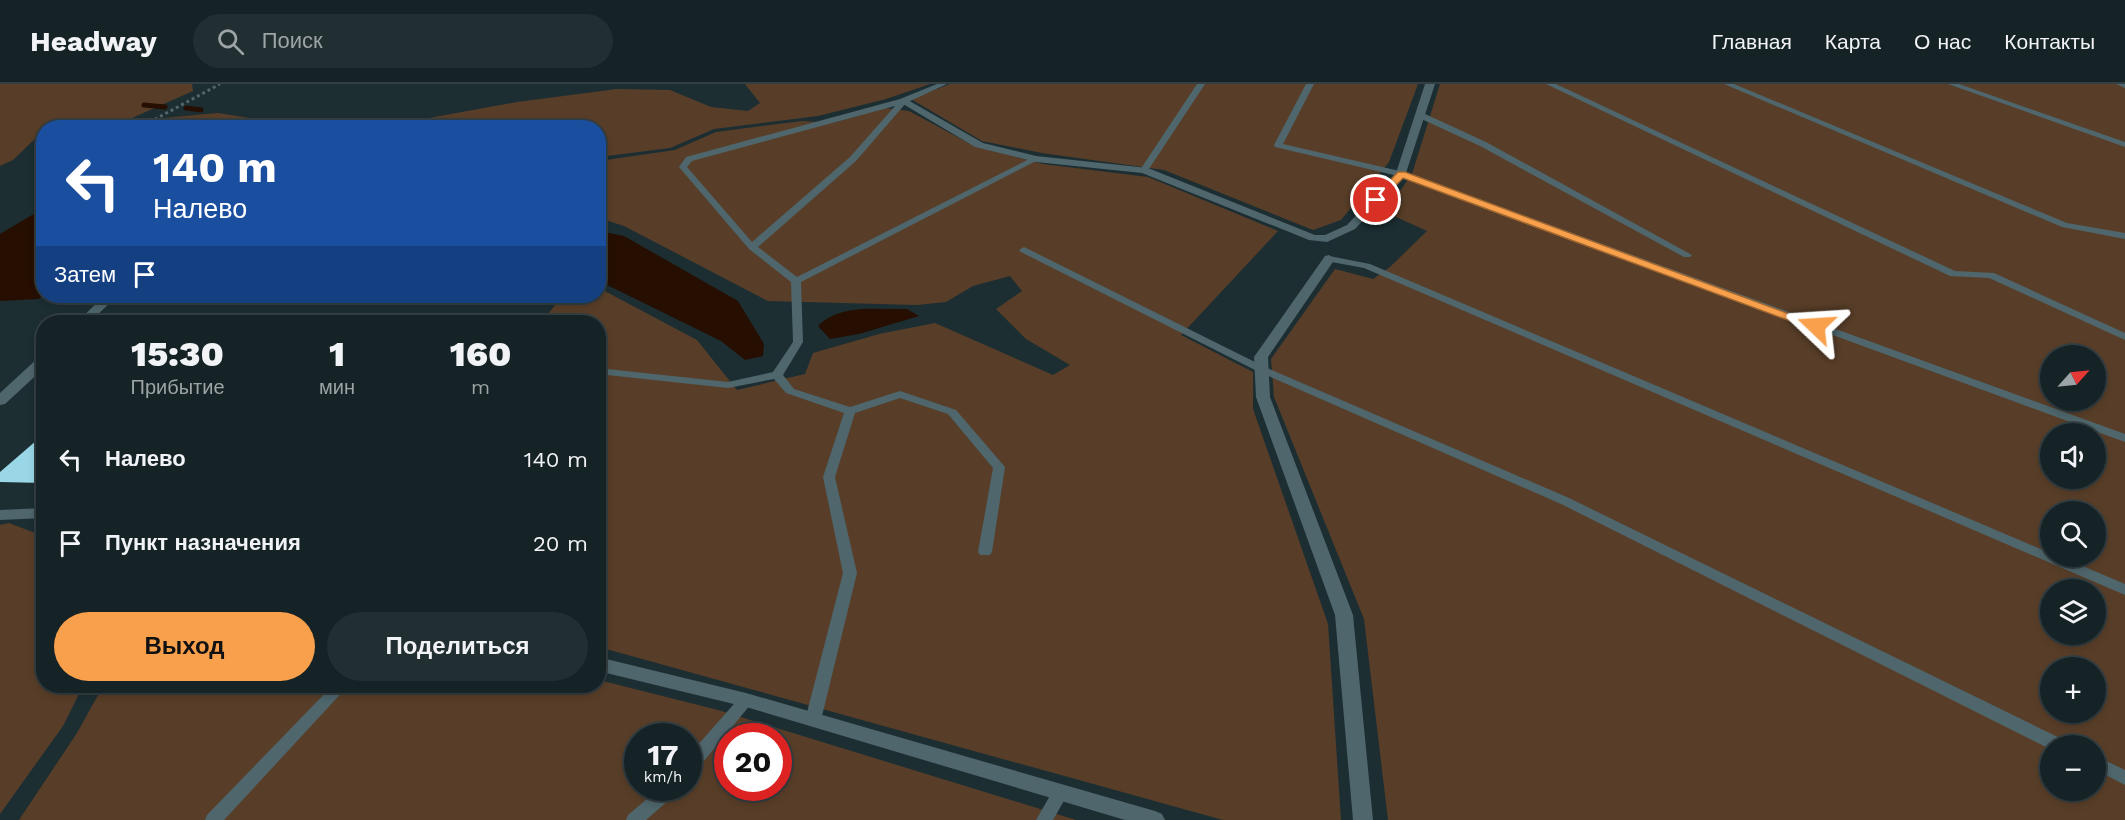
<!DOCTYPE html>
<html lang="ru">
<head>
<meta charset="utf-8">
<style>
  body { margin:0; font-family:"Work Sans",sans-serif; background:#222f32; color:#f1f3f6; height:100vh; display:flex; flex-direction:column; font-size:22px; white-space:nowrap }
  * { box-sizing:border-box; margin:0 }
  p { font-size:20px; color:#9da4a7 }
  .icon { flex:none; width:33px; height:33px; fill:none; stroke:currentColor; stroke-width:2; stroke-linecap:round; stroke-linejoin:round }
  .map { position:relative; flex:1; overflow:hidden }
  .sheet { position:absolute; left:36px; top:231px; width:570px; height:378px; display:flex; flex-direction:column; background:#152226; border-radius:24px; box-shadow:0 3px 9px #0003,0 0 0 2px #343f43 }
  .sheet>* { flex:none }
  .banner { position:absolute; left:36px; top:36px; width:570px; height:183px; border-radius:24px; box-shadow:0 3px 9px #0003,0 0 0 2px #343f43; background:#1a4fa0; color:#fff; overflow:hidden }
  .needle { width:39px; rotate:63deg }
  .controls { position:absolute; left:2040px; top:261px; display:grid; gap:12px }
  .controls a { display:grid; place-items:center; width:66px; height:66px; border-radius:50%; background:#152226; box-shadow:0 3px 9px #0003,0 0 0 2px #343f43; font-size:30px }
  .speed { position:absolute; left:624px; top:639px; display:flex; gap:12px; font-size:30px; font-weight:700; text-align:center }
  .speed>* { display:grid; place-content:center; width:78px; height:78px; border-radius:50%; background:#152226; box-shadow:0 3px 9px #0003,0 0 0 2px #343f43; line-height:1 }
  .speed small { font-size:15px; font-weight:400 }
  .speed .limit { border:9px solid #d22; background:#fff; color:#111 }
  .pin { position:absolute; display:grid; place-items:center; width:51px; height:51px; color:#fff; margin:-26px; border:3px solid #fff; border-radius:50%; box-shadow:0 2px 6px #0007 }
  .me { position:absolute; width:66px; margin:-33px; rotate:290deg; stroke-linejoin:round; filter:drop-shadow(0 0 4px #0008) }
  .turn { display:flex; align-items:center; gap:21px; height:126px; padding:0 18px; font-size:27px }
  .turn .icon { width:78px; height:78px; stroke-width:2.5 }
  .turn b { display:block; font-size:42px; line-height:51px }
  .then { display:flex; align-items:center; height:57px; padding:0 18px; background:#0003; gap:12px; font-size:22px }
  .eta { display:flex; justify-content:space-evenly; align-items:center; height:102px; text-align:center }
  .eta b { font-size:36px; font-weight:800; line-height:42px }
  .button { display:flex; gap:12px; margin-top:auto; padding:12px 18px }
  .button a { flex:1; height:69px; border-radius:36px; background:#f9a04c; color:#111; font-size:24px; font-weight:800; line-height:69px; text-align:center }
  .button a+a { background:#222f32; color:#f1f3f6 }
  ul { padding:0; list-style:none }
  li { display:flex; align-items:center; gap:18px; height:84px; padding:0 18px }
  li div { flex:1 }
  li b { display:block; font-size:22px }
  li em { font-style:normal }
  header { display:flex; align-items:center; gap:36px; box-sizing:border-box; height:84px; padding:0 30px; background:#152226; border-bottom:2px solid #343f43 }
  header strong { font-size:28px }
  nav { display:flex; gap:33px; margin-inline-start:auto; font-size:21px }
  .search { width:420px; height:54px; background:#222f32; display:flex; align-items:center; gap:15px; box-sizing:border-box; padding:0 21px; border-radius:33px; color:#9da4a7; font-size:22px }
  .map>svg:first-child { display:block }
</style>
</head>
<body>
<header>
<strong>Headway</strong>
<div class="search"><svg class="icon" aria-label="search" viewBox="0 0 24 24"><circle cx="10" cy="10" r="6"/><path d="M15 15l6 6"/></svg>Поиск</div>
<nav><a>Главная</a><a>Карта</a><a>О нас</a><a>Контакты</a></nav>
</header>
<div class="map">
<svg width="2125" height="736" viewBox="0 0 2125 736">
  <rect width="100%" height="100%" fill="#1c2e32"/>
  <path fill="#583e28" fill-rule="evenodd" d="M0,0h192l1,7 -61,27 -52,9 -36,1 -1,6 -4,1 -26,25 -13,6z
    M745,0h185l-44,15 -68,17 -104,13 -44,19 -71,9 -1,-29 -449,-1 14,-9 55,-5 76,12 102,-1 121,-22 100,-13 53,1 41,17 37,4 12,-8z
    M950,0h468l-29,78 -48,58 -28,10 -149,-60 -122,-17 -60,-12 -71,-42z
    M1440,0h685v736h-737l-24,-201 -90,-222 -3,-38 64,-90 38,10 17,-12 37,-36 -42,-19 27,-38zM2050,272h46v44h-46zM2050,350h46v44h-46zM2050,428h46v44h-46zM2050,506h46v44h-46zM2050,584h46v44h-46zM2050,662h46v44h-46z
    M885,24l24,3 65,35 69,18 105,13 130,54 -97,104 72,37v37l75,215 13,196h-118l-624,-173 -1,-325h-56l20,-26h36l1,-8 98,52 40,50 68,-16 8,-21 66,-19 56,-11 118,52 17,-10 -44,-26 -30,-30 26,-18 -12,-15 -37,10 -27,16 -29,3 -149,-4 -144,-75 -25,-8v-57l76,-11 41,-18 86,-11 30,2z
    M9,439l34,13 1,150h39l-20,40 -63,88v-289z
    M599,596l119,30 358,110h-1057l58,-87 26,-47h495zM638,652h50v52h-50zM728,652h50v52h-50z"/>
  <path fill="#260f00" d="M43,128v83l-4,4 -39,2v-67l32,-19z
    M598,147l26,5 114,65 26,43 -1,12 -18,4 -24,-19 -122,-60z
    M907,225l12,7 -60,18 -29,5 -12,-13c23,-23 59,-16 89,-17z"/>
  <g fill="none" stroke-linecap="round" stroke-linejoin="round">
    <path stroke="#260f00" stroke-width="5" d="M144,21l21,2
      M186,24l15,2"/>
  </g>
  <path fill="#99d7e6" d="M44,350v49l-44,-1v-10z"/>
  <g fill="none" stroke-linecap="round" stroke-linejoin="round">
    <path stroke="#556569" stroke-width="3" stroke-dasharray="3 3" stroke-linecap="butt" d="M139,44l81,-44"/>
    <path fill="#4e666c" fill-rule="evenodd" d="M937,0h10l-41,19 -50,58 -98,86 39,30 236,-120 7,2 -239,123 2,60 -20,33 11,14 56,18 50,-16 56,19 49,57 -13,85 -2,3h-10l-2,-3 15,-84 -45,-54 -48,-16 -45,15 -20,64 22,96 -36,147 -3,4 -5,2 -5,-2 -3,-4 38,-147 -20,-96 21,-64 -58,-20 -12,-14 -46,9 -130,-14v-6l130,14 45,-10 20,-30 -2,-60 -42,-33 -70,-82 7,-10 214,-58zM895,22l-45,51 -98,85 -65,-75 5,-6z
      M1197,0h8l-58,88h-6l-1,-2z
      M1306,0h8l-31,60 121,28 721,262v8l-727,-266 -123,-29 -1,-2z
      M1546,0h10l399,187 39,2 131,60v7l-136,-62 -39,-2z
      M1724,0h10l333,139 58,10v6l-63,-12z
      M1948,0h11l166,58v5z
      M2116,0h9v4z
      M1417,29h6l63,29 206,113 -2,2h-6l-204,-111 -63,-29z
      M1024,163l241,120 304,131 497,243 2,5h-18v3l-489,-245 -304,-133 -236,-119 -2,-2z
      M1329,172l41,8 680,289v3h9l66,28v11l-761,-327 -38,-7v-4z
      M332,602h16l-124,134h-19l2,-5z
      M746,610l5,2 3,4 -3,4 -57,69 -6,2v-19l53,-60z
      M2096,672l29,14v15l-29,-15z
      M1061,701l6,2 2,5 -16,28h-17l19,-33z
      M660,704h19l-2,5 -31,27h-20l2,-5z"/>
    <path fill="#4e666c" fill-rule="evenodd" d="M1425,0h10l-30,92 -50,53 -28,13 -18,-2 -167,-67 -106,-11 -61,-15 -77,-46 8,-2 77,44 53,13 112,12 167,67h10l22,-10 49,-52z
      M1329,171l6,4 -67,98 2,40 83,218 20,205h-20l-18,-205 -79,-218 -2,-40 71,-101z
      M104,212h13l-27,26h-13z
      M44,272v12l-39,36 -5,1v-12l39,-36z
      M44,424v10l-44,2v-10z
      M598,573l148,36 409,118 7,3 3,6h-40l-379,-113 -148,-36z"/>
  </g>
  <path fill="#f9a04c" stroke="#a26831" stroke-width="1.5" d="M1398,88h7l417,154 -10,3 -409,-151 -23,24h-7v-4z"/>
</svg>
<div class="controls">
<a><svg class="needle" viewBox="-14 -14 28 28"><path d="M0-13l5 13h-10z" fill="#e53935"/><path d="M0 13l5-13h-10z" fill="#9da4a7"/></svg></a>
<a><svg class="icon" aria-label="sound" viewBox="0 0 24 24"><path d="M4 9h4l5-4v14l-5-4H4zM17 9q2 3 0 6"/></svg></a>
<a><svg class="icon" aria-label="search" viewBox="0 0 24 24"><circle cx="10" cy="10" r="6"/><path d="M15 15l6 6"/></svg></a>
<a><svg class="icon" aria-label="layers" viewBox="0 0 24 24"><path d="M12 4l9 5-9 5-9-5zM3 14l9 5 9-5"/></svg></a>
<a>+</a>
<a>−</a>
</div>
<div class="speed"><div>17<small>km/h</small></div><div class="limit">20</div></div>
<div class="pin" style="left:1376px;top:116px;background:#d93025"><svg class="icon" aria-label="arrive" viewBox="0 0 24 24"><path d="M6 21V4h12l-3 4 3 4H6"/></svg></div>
<svg class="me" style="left:1816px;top:242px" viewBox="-20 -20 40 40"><path d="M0-17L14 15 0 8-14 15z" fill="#f9a04c" stroke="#fff" stroke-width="4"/></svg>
<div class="banner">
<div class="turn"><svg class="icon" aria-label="left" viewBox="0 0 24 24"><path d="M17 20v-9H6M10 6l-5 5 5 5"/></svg><div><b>140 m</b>Налево</div></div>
<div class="then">Затем<svg class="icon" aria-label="arrive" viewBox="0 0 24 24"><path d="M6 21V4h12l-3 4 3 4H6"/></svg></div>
</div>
<section class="sheet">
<div class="eta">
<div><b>15:30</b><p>Прибытие</p></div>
<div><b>1</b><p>мин</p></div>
<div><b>160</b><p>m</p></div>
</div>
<ul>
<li><svg class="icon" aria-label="left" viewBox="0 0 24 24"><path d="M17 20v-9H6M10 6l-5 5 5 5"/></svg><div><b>Налево</b></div><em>140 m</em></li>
<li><svg class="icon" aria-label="arrive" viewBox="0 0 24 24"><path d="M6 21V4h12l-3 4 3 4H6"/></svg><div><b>Пункт назначения</b></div><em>20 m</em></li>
</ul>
<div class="button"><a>Выход</a><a>Поделиться</a></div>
</section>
</div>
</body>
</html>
